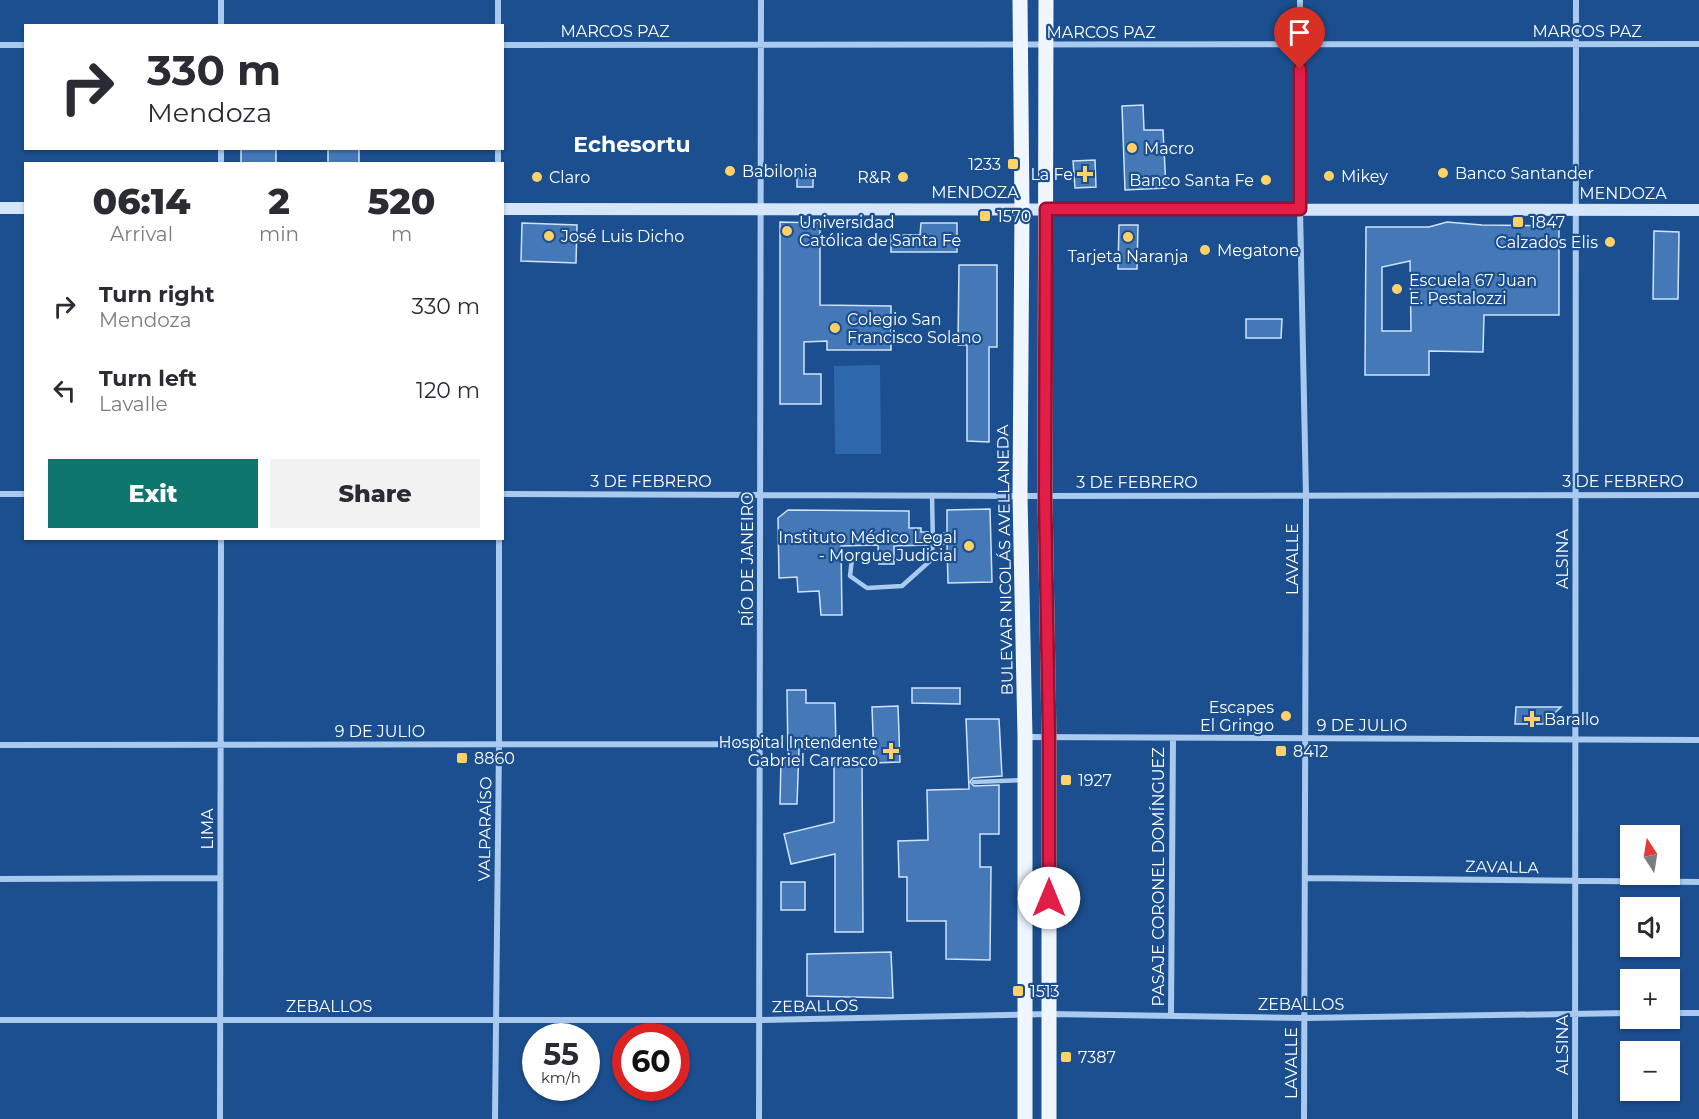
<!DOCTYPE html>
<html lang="en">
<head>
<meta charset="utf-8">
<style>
  body { margin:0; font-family:Montserrat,sans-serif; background:#f2f2f3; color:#2b2b33; height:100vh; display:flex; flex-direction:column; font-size:22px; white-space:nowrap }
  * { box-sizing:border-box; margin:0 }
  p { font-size:20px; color:#7c7c81 }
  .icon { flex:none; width:33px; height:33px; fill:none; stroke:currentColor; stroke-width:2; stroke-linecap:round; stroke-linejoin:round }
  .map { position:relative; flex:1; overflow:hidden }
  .drawer { position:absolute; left:24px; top:162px; width:480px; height:378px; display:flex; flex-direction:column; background:#fff; border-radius:0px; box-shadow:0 2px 4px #0004 }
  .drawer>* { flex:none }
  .guide { position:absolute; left:24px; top:24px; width:480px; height:126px; border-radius:0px; box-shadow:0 2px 4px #0004; background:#fff; color:#2b2b33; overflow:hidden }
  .needle { width:39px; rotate:348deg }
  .fabs { position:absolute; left:1620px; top:825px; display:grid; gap:12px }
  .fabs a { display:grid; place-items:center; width:60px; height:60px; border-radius:0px; background:#fff; box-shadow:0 2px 4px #0004; font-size:30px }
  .speed { position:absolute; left:522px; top:1023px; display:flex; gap:12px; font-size:30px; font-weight:700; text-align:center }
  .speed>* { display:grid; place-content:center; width:78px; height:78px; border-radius:50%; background:#fff; box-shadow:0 2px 4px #0004; line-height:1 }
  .speed small { font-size:15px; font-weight:400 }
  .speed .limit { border:9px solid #d22; background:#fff; color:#111 }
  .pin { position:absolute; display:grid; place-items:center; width:51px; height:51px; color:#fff; margin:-62px -26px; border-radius:50% 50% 50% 0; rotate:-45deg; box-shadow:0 0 6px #0007 }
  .pin .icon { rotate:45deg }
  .me { position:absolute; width:66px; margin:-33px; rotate:0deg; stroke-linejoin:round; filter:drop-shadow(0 0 4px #0008) }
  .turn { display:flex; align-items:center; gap:21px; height:126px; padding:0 24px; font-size:27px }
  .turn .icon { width:78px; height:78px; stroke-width:2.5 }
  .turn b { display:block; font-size:42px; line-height:51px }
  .eta { display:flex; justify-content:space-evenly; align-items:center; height:102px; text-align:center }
  .eta b { font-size:36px; font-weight:800; line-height:42px }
  .primary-button { display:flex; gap:12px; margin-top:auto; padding:12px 24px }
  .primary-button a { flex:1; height:69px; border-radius:0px; background:#0f766e; color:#fff; font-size:24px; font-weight:800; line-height:69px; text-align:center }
  .primary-button a+a { background:#f2f2f3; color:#2b2b33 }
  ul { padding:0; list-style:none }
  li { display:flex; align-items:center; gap:18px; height:84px; padding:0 24px }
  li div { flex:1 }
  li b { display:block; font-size:22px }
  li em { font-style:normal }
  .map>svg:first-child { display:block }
</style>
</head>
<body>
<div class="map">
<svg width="1699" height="1119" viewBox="0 0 1699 1119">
  <rect width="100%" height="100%" fill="#1b4f8f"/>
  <path fill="#2e69ad" d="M880,365l1,89h-46l-1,-88z"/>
  <path fill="#4478b7" stroke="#cfe3fa" stroke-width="1.5" fill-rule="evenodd" d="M1143,105l1,25h19l3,58 -41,2 -3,-84z
    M241,148h35v16h-35z
    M328,148h31v16h-31z
    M1095,160l1,27 -21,1 -2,-27z
    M797,168h16v19h-16z
    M780,222l40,1v82l71,1v44h-64v-9l-23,1v32h17v30h-41z
    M1447,222l35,3 77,1v89h-75l-1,37 -54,-1v24h-64l1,-148h63zM1410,261l1,70h-29v-64z
    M522,223l55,2 -1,38 -55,-2z
    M921,223h36v29h-66v-17h29z
    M1119,225h19l-1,44h-19z
    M1654,231l25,1 -1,67h-25z
    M959,265h38v82h-8v95l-22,-1v-96h-9z
    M1246,319h36l-1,19h-35z
    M990,509l2,73 -44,1 -1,-39 -10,1v-12h10v-23z
    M788,510l121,1v17h12v4h7v13l-34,1v18h-15l-1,-19 -37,1 1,69h-21l-2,-24 -21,1 -1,-15 -18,1 -1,-60z
    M912,688h48v16l-48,-1z
    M787,690h19v13h29l1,45 -37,1 -2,55h-17l1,-45h7z
    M898,706l2,56 -26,1 -2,-56z
    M1516,707h45l-18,17h-28z
    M966,719h33l3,57 -29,2 -3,4 4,4 25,-1v49h-19v33h11l-1,93 -44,-1v-38h-39v-44h-8l-1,-36 30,-1 -1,-50 42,-1z
    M862,757l1,175h-28v-78l-44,10 -7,-30 50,-12v-64z
    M781,882h24v28h-24z
    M891,952l2,46 -86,-2v-42z"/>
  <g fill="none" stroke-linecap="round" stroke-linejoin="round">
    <path stroke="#a9c9ee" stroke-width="4.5" d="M852,559l-2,17 17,12 35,-2 29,-26 2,-16 -1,-49
      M974,782l48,-2"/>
    <path stroke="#a9c9ee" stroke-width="6" d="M498,0v26
      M1300,0v209l6,286 -2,624
      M221,26v-26
      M0,45h26
      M502,45l1197,-1
      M498,148v16
      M221,164v-16
      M0,494h26
      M502,494l518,2 679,-1
      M1025,737l674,3
      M0,745l760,-1
      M1305,878l394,4
      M0,879l220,-1
      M1670,1013h29
      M1171,1016l2,-278
      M0,1020h760l289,-6 256,4 325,-5
      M220,1119l1,-581
      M495,1119l4,-375v-206
      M759,1119l2,-1119
      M1575,1119l1,-1119"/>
    <path stroke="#d6e6fa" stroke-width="12" d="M0,208h26
      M502,209l1197,1"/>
    <path stroke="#f0f6ff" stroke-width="15" d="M1020,0l2,209 -2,287 5,241v382
      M1046,0l-1,496 4,241v382"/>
  </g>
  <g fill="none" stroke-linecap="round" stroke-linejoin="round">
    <defs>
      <path id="route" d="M1049,898v-161l-4,-241 1,-287h254v-140"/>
    </defs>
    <use href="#route" stroke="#92132f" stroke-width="15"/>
    <use href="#route" stroke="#e11d48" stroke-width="10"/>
  </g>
  <g fill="#ffd166" stroke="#1b4f8f" stroke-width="2">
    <circle cx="1132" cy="148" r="6"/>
    <rect x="1007" y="158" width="12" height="12" rx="3"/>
    <circle cx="730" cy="171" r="6"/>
    <circle cx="1443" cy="173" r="6"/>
    <path d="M1082 165h6v6h6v6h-6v6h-6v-6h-6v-6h6z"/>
    <circle cx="1329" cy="176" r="6"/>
    <circle cx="537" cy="177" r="6"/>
    <circle cx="903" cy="177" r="6"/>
    <circle cx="1266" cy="180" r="6"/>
    <rect x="979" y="210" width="12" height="12" rx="3"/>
    <rect x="1512" y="216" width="12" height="12" rx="3"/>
    <circle cx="787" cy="231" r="6"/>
    <circle cx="549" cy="236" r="6"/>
    <circle cx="1128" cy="237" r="6"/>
    <circle cx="1610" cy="242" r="6"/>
    <circle cx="1205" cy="250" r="6"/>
    <circle cx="1397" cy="289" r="6"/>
    <circle cx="835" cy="328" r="6"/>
    <circle cx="969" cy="546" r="6"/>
    <circle cx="1286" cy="716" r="6"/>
    <path d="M1529 710h6v6h6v6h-6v6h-6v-6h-6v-6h6z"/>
    <path d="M888 742h6v6h6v6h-6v6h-6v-6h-6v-6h6z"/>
    <rect x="1275" y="745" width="12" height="12" rx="3"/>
    <rect x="456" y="752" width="12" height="12" rx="3"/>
    <rect x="1060" y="774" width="12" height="12" rx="3"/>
    <rect x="1012" y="985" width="12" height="12" rx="3"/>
    <rect x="1060" y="1051" width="12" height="12" rx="3"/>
  </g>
  <g text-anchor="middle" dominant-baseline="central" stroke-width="4.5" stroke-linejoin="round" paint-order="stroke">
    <g font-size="16" fill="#fff" stroke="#1b4f8f">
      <text x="615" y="31">MARCOS PAZ</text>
      <text x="1587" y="31">MARCOS PAZ</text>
      <text x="1101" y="32">MARCOS PAZ</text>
      <text x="975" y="192">MENDOZA</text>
      <text x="1623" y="193">MENDOZA</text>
      <text x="651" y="481">3 DE FEBRERO</text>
      <text x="1623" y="481">3 DE FEBRERO</text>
      <text x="1137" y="482">3 DE FEBRERO</text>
      <text transform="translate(747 559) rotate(-90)">RÍO DE JANEIRO</text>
      <text transform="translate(1292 559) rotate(-90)">LAVALLE</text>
      <text transform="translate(1562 559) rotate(-90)">ALSINA</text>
      <text transform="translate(1005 560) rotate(-91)">BULEVAR NICOLÁS AVELLANEDA</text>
      <text x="1362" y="725">9 DE JULIO</text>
      <text x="380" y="731">9 DE JULIO</text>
      <text transform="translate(207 829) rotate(-90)">LIMA</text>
      <text transform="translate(485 829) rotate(-89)">VALPARAÍSO</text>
      <text transform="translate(1502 867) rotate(1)">ZAVALLA</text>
      <text transform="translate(1158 877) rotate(-90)">PASAJE CORONEL DOMÍNGUEZ</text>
      <text x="1301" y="1004">ZEBALLOS</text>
      <text x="329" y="1006">ZEBALLOS</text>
      <text transform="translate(815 1006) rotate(-1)">ZEBALLOS</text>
      <text transform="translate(1562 1045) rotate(-90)">ALSINA</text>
      <text transform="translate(1291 1063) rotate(-90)">LAVALLE</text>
    </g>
    <g font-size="16" fill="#fff" stroke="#1b4f8f" text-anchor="start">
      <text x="1144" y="148">Macro</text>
      <text x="1001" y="164" text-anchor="end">1233</text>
      <text x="742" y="171">Babilonia</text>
      <text x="1455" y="173">Banco Santander</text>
      <text x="1073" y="174" text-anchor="end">La Fe</text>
      <text x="1341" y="176">Mikey</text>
      <text x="549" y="177">Claro</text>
      <text x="891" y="177" text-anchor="end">R&amp;R</text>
      <text x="1254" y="180" text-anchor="end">Banco Santa Fe</text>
      <text x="997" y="216">1570</text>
      <text x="799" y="222">Universidad<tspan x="799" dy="18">Católica de Santa Fe</tspan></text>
      <text x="1530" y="222">1847</text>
      <text x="561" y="236">José Luis Dicho</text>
      <text x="1598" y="242" text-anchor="end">Calzados Elis</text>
      <text x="1217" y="250">Megatone</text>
      <text x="1128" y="256" text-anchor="middle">Tarjeta Naranja</text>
      <text x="1409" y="280">Escuela 67 Juan<tspan x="1409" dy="18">E. Pestalozzi</tspan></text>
      <text x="847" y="319">Colegio San<tspan x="847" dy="18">Francisco Solano</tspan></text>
      <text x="957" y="537" text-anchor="end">Instituto Médico Legal<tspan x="957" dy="18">- Morgue Judicial</tspan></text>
      <text x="1274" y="707" text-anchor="end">Escapes<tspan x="1274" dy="18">El Gringo</tspan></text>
      <text x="1544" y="719">Barallo</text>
      <text x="878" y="742" text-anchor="end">Hospital Intendente<tspan x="878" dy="18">Gabriel Carrasco</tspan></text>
      <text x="1293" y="751">8412</text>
      <text x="474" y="758">8860</text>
      <text x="1078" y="780">1927</text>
      <text x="1030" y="991">1513</text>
      <text x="1078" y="1057">7387</text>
    </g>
    <g font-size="22" font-weight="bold" fill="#fff" stroke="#1b4f8f">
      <text x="632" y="144">Echesortu</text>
    </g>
  </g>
</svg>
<div class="fabs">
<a><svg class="needle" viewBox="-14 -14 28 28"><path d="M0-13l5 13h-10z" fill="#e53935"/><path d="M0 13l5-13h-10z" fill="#7c7c81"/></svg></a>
<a><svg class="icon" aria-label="sound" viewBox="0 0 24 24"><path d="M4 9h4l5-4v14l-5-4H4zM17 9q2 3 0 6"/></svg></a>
<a>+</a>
<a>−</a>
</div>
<div class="speed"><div>55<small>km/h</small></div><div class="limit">60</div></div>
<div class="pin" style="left:1300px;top:69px;background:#d93025"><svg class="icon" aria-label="arrive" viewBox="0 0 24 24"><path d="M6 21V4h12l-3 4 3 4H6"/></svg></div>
<svg class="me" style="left:1049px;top:898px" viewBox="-20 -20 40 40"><circle r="19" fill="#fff"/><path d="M0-13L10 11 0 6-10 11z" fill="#e11d48"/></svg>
<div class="guide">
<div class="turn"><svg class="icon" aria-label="right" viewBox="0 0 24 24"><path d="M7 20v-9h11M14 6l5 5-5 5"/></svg><div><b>330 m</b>Mendoza</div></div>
</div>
<section class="drawer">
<div class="eta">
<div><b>06:14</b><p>Arrival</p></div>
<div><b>2</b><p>min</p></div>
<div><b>520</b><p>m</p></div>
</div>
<ul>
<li><svg class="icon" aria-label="right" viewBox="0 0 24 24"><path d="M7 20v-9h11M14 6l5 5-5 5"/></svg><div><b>Turn right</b><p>Mendoza</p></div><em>330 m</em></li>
<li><svg class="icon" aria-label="left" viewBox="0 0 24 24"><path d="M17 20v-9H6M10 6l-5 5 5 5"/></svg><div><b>Turn left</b><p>Lavalle</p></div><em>120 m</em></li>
</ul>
<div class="primary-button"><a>Exit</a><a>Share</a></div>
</section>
</div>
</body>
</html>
